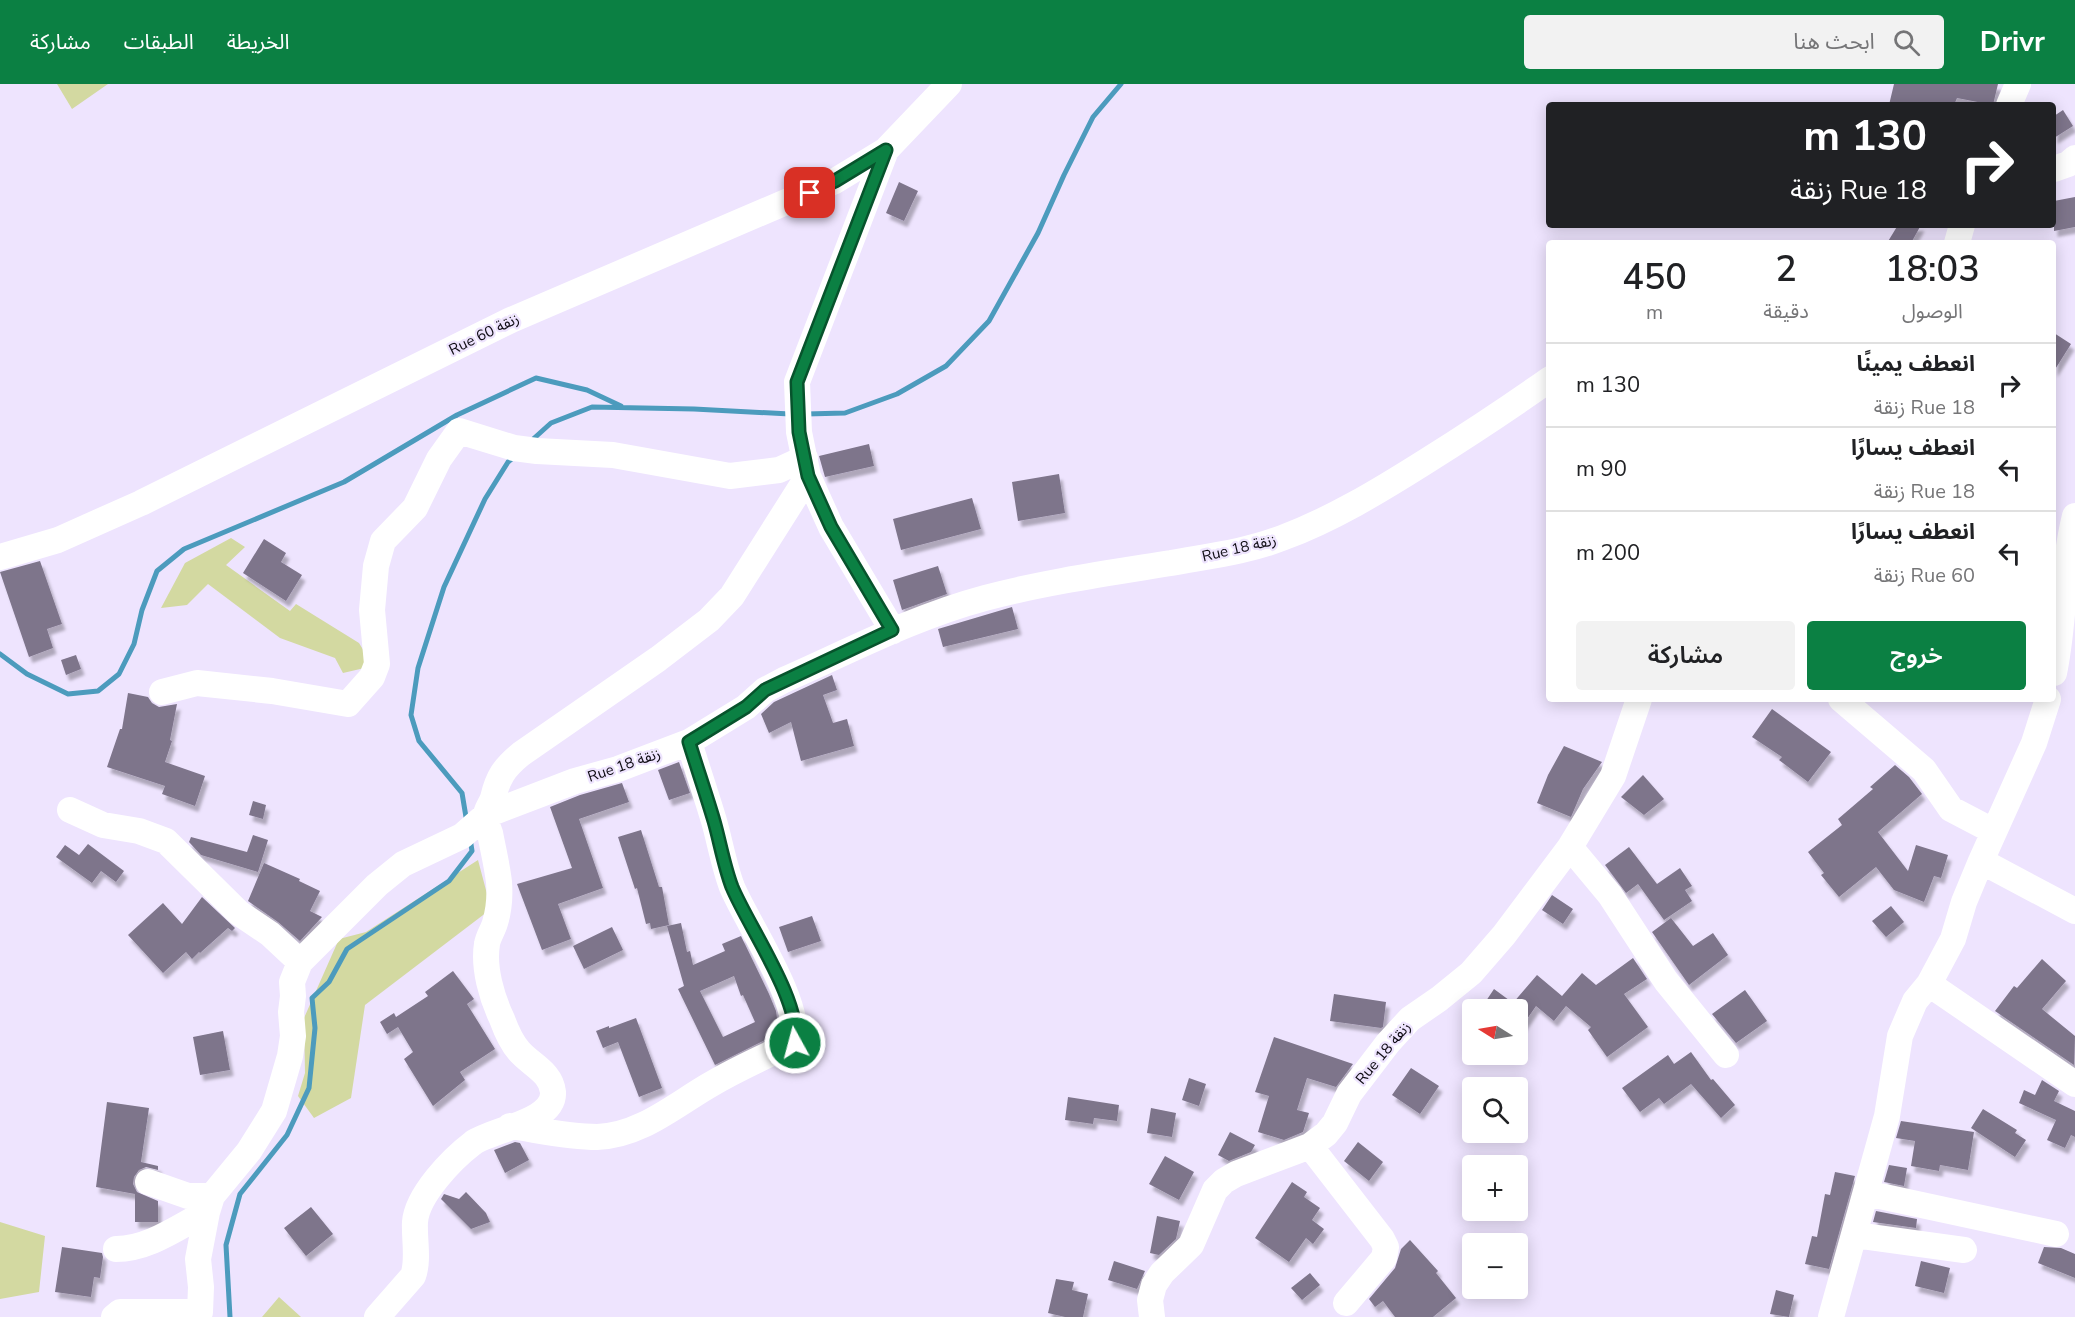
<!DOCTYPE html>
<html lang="ar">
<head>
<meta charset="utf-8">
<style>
  body { margin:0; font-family:"Nunito Sans","Noto Sans Arabic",sans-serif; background:#f2f2f2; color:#202124; direction:rtl; height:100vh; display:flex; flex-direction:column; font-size:22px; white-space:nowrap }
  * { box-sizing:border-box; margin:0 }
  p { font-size:20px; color:#757577 }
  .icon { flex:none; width:33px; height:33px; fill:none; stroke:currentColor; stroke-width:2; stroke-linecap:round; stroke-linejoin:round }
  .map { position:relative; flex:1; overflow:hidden; direction:ltr }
  .details { position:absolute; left:1546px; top:156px; width:510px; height:462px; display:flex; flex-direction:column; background:#fff; border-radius:6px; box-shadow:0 3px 15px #0003; direction:rtl }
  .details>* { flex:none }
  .banner { position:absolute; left:1546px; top:18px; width:510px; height:126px; border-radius:6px; box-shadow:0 3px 15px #0003; direction:rtl; background:#202124; color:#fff; overflow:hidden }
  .needle { width:39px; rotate:281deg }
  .tools { position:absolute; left:1462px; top:915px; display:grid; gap:12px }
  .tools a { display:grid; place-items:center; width:66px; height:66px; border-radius:6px; background:#fff; box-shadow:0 3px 15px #0003; font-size:30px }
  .pin { position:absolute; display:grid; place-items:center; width:51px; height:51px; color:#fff; margin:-26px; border-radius:12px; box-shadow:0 3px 9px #0006 }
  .me { position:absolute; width:66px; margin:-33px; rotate:353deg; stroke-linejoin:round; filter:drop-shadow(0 0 4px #0008) }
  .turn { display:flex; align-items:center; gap:21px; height:126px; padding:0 30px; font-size:27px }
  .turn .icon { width:78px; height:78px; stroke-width:2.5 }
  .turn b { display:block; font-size:42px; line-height:51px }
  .eta { display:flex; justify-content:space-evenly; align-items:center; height:102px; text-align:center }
  .eta b { font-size:36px; font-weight:600; line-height:42px }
  .button { display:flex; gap:12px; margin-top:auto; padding:12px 30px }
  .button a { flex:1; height:69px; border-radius:6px; background:#0b8043; color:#fff; font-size:24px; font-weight:600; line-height:69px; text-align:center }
  .button a+a { background:#f2f2f2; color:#202124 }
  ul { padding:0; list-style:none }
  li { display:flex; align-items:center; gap:18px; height:84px; padding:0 30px; border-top:2px solid #e0e0e0 }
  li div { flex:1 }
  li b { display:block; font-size:22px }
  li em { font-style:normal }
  header { display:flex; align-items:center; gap:36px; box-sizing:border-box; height:84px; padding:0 30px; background:#0b8043; color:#fff }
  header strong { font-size:28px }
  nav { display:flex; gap:33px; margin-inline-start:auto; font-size:21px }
  .search { width:420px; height:54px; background:#f2f2f2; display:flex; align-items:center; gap:15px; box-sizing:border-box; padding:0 21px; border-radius:6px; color:#757577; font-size:22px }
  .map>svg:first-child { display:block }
</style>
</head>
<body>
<header>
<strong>Drivr</strong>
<div class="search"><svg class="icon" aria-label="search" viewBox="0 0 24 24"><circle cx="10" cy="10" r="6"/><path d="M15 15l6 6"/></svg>ابحث هنا</div>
<nav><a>الخريطة</a><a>الطبقات</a><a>مشاركة</a></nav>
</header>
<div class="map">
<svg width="2075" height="1233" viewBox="0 0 2075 1233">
  <defs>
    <filter id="shadow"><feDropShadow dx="3.5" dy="6" stdDeviation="1.5" flood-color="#0004"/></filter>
  </defs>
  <rect width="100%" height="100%" fill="#eee4fe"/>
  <path fill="#d3d9a1" d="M57,0h51l-36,25z
    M231,454l14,9 -19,18 64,46 6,-7 63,39 14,23 -30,7 -8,-15 -55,-20 -72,-54 -21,21 -26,3 24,-45z
    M478,776l13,49 -126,96 -14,93 -37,20 -16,-22 7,-23 -1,-55 35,-79 27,-7z
    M0,1138l45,14 -6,56 -39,7z
    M279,1213l22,20h-39z"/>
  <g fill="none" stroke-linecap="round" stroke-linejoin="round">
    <path stroke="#4c9bbd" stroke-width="5" d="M806,330l39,-1 52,-19 49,-28 43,-45 49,-88 26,-58 29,-58 28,-33
      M531,357l20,-18 41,-16 102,2 96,5
      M0,570l27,20 41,20 30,-3 21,-17 15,-30 8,-34 15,-39 27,-22 160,-67 113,-67 79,-37 51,12 34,16
      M467,739l-5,-30 -43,-52 -8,-26 7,-47 26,-81 41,-88 23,-37 7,-6
      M230,1233l-4,-72 14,-51 47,-59 22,-47 6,-60 -3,-30 17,-16 18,-33 102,-68 23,-30 -2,-13"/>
  </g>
  <path fill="#7e758b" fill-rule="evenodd" filter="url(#shadow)" d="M1894,0h104l-5,21 -36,-7 -3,7h-65z
    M2063,26l10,16 -19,12v-22z
    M899,98l19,9 -14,30 -18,-8z
    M2075,113v30l-21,4v-30z
    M1898,141h23l-10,18h-24z
    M2054,249l17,11 -17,27z
    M869,360l5,22 -49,11 -6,-21z
    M1059,390l6,39 -47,8 -6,-39z
    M972,414l9,31 -80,21 -8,-31z
    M264,455l22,14 -5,9 21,13 -16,26 -43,-28z
    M40,477l22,63 -15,5 6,19 -24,9 -29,-85z
    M938,482l9,28 -45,16 -9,-30z
    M1012,523l6,22 -75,18 -5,-18z
    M76,571l5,14 -15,6 -5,-15z
    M832,591l5,15 -14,5 10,28 14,-4 7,27 -53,15 -10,-39 -22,11 -8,-19 13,-12z
    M128,609l20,4 4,6 7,4 18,-3 -7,36 2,1 -7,21 40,14 -10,30 -33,-12 3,-8 -58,-19 13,-38h2z
    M1772,625l59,43 -23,30 -29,-22 3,-3 -30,-20z
    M1564,662l38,16 -19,27 -12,28 -34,-14 11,-28z
    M679,678l11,31 -21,7 -11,-30z
    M1895,681l14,12 13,17 -44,38 30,39 8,-26 32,10 -7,23 -7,-2 -10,26 -30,-12 -18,-23 -37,30 -18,-22 3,-2 -16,-21 34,-27 -4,-6 35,-30 -3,-2z
    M1643,691l21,24 -20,16 -23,-18z
    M622,699l7,19 -50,17 24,69 -45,16 13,35 -29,11 -25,-66 55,-16 -22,-61 30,-12z
    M253,717l13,4 -3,14 -14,-4z
    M641,746l18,57h3l7,38 -18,4 -1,-6 -4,1 -9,-36 -2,1 -17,-52z
    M253,751l15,5 -10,32 -57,-17 -12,-13 2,-5 56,15z
    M88,760l36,27 -8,11 -15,-11 -9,12 -36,-26 9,-12 14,10z
    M1629,763l28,37 23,-16 12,18 -7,4 7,11 -28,19 -26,-36 -12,9 -21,-28z
    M264,779l36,16 -1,2 21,10 -10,20 12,6 -22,24 -22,-19 -30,-21z
    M1552,811l21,14 -10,15 -21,-14z
    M202,813l33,31 -3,3 -4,-3 -28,25 -1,-1 -7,7 -6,-7 -23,21 -35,-38 35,-32 19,21z
    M1891,822l13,16 -18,15 -14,-16z
    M812,832l9,25 -33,11 -9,-25z
    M1671,834l22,28 20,-13 15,22 -39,30 -37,-53z
    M681,839l6,29 3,-1 3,14 32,-14 -3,-7 19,-8 28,58 7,17 3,22 -64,32 -37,-76 6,-3 -17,-60zM734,892l7,20 2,-1 12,27 -32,15 -23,-46z
    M612,843l11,23 -39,19 -11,-23z
    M1633,874l14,21 -23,15 24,33 -41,30 -19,-27 3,-3 -25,-21 -12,15 -18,-15 -18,26v-22h-38l14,-21 19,14 24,-28 25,21 20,-23 14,12z
    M2042,875l24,22 -24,28 33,27 -1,29 -79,-54 19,-25 3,2z
    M453,887l21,28 -7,5 28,45 -35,23 5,8 -32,26 -29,-47 9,-7 -15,-25 -11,7 -7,-12 14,-9 2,4 32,-21 -3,-4z
    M1745,906l22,31 -31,22 -24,-29z
    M1334,910l52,8 -3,25 -2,1 -51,-7z
    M636,934l26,70 -23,9 -21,-55 -15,6 -7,-17 13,-5v2z
    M223,947l7,39 -30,5 -7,-38z
    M1274,953l79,27 -17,23 -29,-9 -10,32 12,3 -6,19 -19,8 -26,-8 11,-36 -14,-4z
    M1691,968l20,28 2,-1 22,26 -14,13 -30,-34 -27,20 -5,-6 -19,14 -18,-24 46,-33 6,9z
    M1411,984l28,18 -19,28 -28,-19z
    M1189,994l17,6 -7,22 -17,-6z
    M2042,996l17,11 -5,10 21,10v26l-4,-2 -6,13 -18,-8 9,-20 -37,-17 5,-13 11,5z
    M1068,1013l51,8 -2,16 -23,-3 -1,6 -28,-4z
    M107,1018l42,6 -8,54 17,4v4l-12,-3 -7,3 -5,7 -1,7 4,8 21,9v21h-23v-28l-39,-7z
    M1151,1024l25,5 -4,24 -25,-4z
    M1983,1025l34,21 -2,3 11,7 -11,17 -44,-29z
    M1901,1037l73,11 -6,38 -28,-5 -1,6 -28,-5 4,-25 -19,-3z
    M1230,1048l25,13 -4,7 -22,9 -11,-6z
    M515,1058l5,1 9,17 -24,13 -11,-23z
    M1358,1058l25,20 -14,19 -25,-20z
    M1165,1072l29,16 -15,28 -30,-16z
    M1889,1081l18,3 -3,18 -20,-4z
    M1835,1088l20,4 -26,93 -24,-5 7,-28 5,1 8,-43 5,1z
    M1292,1098l15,10 -3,5 16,11 -8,12 12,9 -11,15 -7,-6 -17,24 -34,-24z
    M466,1108l20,21 4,9 -19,7 -30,-30 3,-5 15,5z
    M311,1123l22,27 -27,22 -22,-28z
    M1876,1127l41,8 -1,9 -43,-6z
    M1157,1132l23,5 -4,18 -17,16 -9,-2z
    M1410,1156l28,31 -2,2 20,25 -23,19h-38l-12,-16 -8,6 -6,-8 26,-31 6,-19z
    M62,1163l40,6 1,4 -3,21 -6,-1 -3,20 -36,-5z
    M2044,1163l17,1 14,6v24l-37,-15z
    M1114,1177l31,10 -8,18 -29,-9z
    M1921,1177l29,7 -6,25 -29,-7z
    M1310,1189l10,12 -18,15 -11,-12z
    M1056,1195l18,3 -2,8 16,4 -5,23h-18l-17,-4z
    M1776,1206l18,5 -5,22 -19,-3z"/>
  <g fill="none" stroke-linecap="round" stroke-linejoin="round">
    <path stroke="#fff" stroke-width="26" d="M2009,21l9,-21
      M886,66l-89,232 2,50 9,44 23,51 62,104
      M2054,85l14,-5 7,-6
      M1957,159l5,-18
      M0,473l58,-17 83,-37 370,-183 324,-139 51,-31 63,-66
      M2054,589c11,-52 8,-105 21,-157
      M162,608l35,-9 75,8 76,13 24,-27 5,-13 -5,-54 4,-44 7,-25 32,-33 24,-49 20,-28 55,17 23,3 76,4 117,21 49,-6 26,-12
      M1841,615l83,71 27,39 42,22
      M70,726l33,15 36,6 27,10 73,72 31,21 30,28
      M1570,763l40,48 56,86 60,74
      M1981,777l94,50
      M1929,900l146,100
      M510,1042c28,4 58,11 87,11 42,-1 77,-31 111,-51 28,-17 57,-30 86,-43 8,-41 -46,-118 -62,-156 -8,-21 -12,-45 -18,-66 -8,-27 -17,-53 -25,-79
      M1310,1062l72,93 4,8 -2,11 -38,45
      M148,1098l40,14h24
      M1866,1109l190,41
      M1855,1151l109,15
      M116,1165c33,0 62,-22 91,-37
      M114,1233l6,-5h80l1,-25 -3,-28 9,-47 5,-16 37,-45 25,-40 16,-55 3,-20 -2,-24 2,-16 -1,-14 8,-20 77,-77 26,-21 59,-28 24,-21 89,-34 43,-12 71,-27 57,-35 19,-17 19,-10c66,-29 130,-63 201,-82 60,-16 124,-25 186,-35 38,-7 75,-11 111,-25 51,-19 97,-47 143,-76 43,-27 84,-54 125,-83
      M377,1233l36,-41c6,-16 1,-37 2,-54 2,-27 37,-63 58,-79 20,-14 82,-21 80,-51 -2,-20 -22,-27 -34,-41 -7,-8 -13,-21 -17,-32 -10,-21 -19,-51 -15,-75 1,-7 6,-14 8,-21 4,-13 5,-28 4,-41 -2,-17 -6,-33 -9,-49 -2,-5 -5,-13 -4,-18 0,-5 5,-11 7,-17 5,-21 11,-30 28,-44l137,-95 51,-39 23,-24 76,-120
      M1152,1233l-2,-17 4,-15 8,-12 29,-28 24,-55 9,-9 12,-7 74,-28 16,-12 9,-11 14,-29 39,-51 22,-24 29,-20 32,-26 33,-38 66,-88 43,-71 26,-77
      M1831,1233l56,-201 13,-80 15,-35 14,-17 24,-45 11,-37 17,-41 53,-118 14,-44"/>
  </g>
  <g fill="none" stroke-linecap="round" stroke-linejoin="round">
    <defs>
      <path id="route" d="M795,959c7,-41 -47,-117 -63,-156 -8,-21 -12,-45 -18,-66 -8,-27 -17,-53 -25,-79l57,-35 19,-17 127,-60 -61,-103 -23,-51 -9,-44 -2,-50 89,-232 -51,31 -25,12"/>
    </defs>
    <use href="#route" stroke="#07532c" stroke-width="15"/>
    <use href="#route" stroke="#0b8043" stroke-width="10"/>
  </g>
  <g text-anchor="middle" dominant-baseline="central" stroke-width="4.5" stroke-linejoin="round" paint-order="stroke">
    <g font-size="15" fill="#0f0c14" stroke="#eee4fe">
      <text transform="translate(484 250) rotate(-26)">Rue 60 زنقة</text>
      <text transform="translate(1239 464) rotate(-13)">Rue 18 زنقة</text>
      <text transform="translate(624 681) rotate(-19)">Rue 18 زنقة</text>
      <text transform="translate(1383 969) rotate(-50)">Rue 18 زنقة</text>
    </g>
  </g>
</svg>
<div class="tools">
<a><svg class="needle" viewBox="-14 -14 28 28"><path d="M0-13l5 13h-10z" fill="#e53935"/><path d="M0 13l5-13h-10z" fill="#757577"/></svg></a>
<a><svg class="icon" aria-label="search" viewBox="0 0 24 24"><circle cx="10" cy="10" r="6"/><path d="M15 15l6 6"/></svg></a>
<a>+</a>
<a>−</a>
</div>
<div class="pin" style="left:810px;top:109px;background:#d93025"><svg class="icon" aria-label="arrive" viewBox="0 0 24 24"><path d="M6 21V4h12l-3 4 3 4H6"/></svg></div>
<svg class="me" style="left:795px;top:959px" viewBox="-20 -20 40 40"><circle r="17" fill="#0b8043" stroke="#fff" stroke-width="3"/><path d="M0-11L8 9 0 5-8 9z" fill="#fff"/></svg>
<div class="banner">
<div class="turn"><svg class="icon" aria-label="right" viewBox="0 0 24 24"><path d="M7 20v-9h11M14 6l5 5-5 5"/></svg><div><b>130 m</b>Rue 18 زنقة</div></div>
</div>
<section class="details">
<div class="eta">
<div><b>18:03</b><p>الوصول</p></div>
<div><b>2</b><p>دقيقة</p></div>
<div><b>450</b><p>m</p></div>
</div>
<ul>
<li><svg class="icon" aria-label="right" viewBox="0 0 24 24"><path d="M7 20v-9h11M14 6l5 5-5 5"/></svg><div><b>انعطف يمينًا</b><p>Rue 18 زنقة</p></div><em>130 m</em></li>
<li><svg class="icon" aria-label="left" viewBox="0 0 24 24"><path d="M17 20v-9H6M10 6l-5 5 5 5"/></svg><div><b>انعطف يسارًا</b><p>Rue 18 زنقة</p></div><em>90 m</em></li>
<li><svg class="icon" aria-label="left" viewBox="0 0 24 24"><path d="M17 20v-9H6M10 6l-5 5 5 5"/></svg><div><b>انعطف يسارًا</b><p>Rue 60 زنقة</p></div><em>200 m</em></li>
</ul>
<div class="button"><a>خروج</a><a>مشاركة</a></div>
</section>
</div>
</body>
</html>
